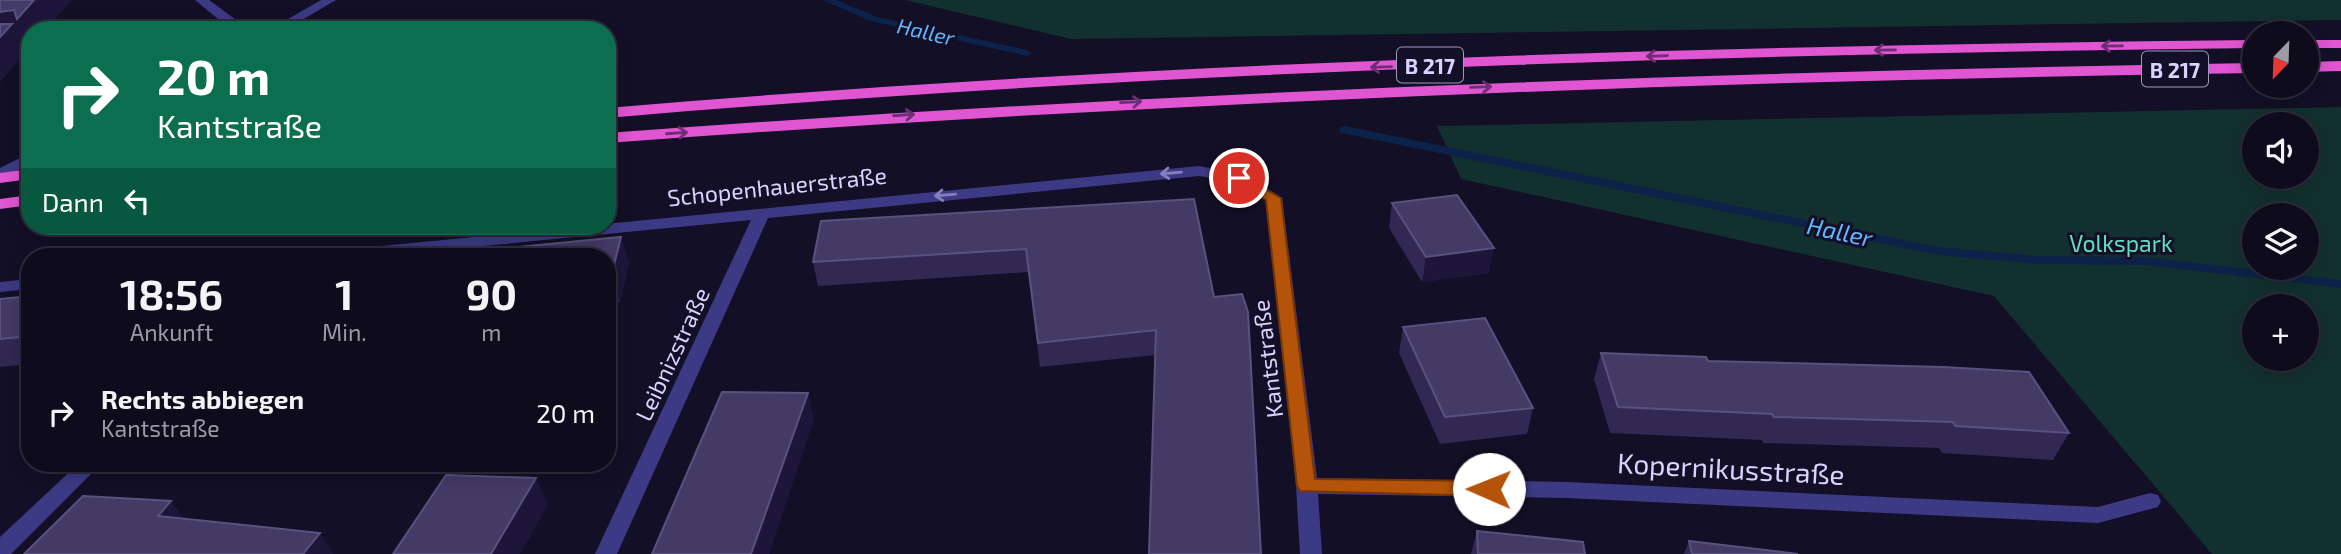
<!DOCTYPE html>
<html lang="de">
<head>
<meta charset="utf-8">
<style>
  body { margin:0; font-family:"Exo 2",sans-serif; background:#1c1929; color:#f1f3f6; height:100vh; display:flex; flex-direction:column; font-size:26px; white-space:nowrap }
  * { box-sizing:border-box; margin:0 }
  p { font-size:23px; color:#9b9ba3 }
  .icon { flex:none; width:38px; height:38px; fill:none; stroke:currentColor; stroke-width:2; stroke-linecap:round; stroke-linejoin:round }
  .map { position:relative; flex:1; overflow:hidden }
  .drawer { position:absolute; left:21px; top:248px; width:595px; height:224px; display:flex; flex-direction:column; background:#0e0b1c; border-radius:28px; box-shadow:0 4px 18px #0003,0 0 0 2px #2e2b3b }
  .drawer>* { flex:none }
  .banner { position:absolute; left:21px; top:21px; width:595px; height:214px; border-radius:28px; box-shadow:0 4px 18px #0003,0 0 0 2px #2e2b3b; background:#0b6e4f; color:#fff; overflow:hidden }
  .needle { width:46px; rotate:203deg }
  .controls { position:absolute; left:2242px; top:21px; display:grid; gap:14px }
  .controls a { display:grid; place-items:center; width:77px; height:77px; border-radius:50%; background:#0e0b1c; box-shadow:0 4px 18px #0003,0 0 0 2px #2e2b3b; font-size:35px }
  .pin { position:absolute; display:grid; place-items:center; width:60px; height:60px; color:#fff; margin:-30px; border:4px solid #fff; border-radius:50%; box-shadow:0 2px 7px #0007 }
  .me { position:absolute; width:77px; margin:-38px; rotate:271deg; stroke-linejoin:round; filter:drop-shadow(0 0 5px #0008) }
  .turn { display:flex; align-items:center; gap:24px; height:147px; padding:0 21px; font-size:32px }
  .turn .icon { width:91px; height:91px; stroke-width:2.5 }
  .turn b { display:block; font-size:49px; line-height:60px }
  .then { display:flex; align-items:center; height:66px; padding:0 21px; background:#0003; gap:14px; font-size:26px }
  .eta { display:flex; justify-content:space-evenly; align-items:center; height:119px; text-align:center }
  .eta b { font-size:42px; font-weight:700; line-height:49px }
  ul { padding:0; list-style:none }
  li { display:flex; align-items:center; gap:21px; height:91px; padding:0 21px }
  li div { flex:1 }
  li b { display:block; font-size:26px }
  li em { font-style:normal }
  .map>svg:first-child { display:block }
</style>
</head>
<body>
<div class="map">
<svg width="2341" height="554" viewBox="0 0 2341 554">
  <rect width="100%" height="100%" fill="#130f26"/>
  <path fill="#12302f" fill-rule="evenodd" d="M905,0h1436v20l-1270,19z
    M2341,107v447h-129l-218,-258 -533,-117 -24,-53zM2254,124h52v53h-52zM2254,215h52v53h-52zM2254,306h52v53h-52z"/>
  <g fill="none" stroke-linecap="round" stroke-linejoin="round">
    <path fill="#0c2248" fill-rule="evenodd" d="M823,0h14l40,17 150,33 5,3 -5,3 -157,-35z
      M1345,126l593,121 101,9 107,1 195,23v8l-195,-23 -107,-1 -101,-9 -597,-122 -2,-3 2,-3z"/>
    <path fill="#3d3a85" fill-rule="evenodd" d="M195,0h14l30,22 18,8 -28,-2z
      M30,39v8l-30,2v-8z
      M1199,166l46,9 37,23 35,280 250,4 531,25 52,-14 8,2 3,6 -3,6 -60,16 -531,-25 -249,-4 4,60h-22l-4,-68 -30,-286 -32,-18 -35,-6 -431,42 -151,336h-22l156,-334 -381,37h-59l9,-5z
      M30,279v10l-30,3v-10z
      M78,464h23l-90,90h-11v-17z"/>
    <path fill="#3d3a85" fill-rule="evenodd" d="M321,0h15l-51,30h-16z
      M30,153v11l-30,15v-11z"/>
    <path fill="#e055d1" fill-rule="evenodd" d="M2254,40v8c-549,7 -1099,23 -1647,70v-10c548,-47 1098,-62 1647,-68z
      M2306,40h35v8h-35z
      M2341,61v10l-35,1v-10z
      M2254,63v10c-550,8 -1098,29 -1647,70v-10c549,-41 1097,-61 1647,-70z
      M30,169v10l-30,4v-10z
      M30,195v10l-30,4v-10z"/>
  </g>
  <path fill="#312854" d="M1194,199l-39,156 -115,12 -12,-95 -210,14 -5,-24z
    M1392,203l97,70 -67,9 -33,-54z
    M607,257l22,5 -9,40 -13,1z
    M30,296v68l-30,3v-68z
    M1403,327l130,81 -6,26 -87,10 -41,-91z
    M1601,353l107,8 361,72 -16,27 -111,-7 -3,-5 -176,-5 -1,-3 -152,-7 -16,-54z
    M1477,531l108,23h-114z
    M1689,541l109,13h-114z"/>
  <path fill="#1d163a" d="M34,0h38l-26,30h-16v10l-2,-3h-7l7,13 -28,32v-70z
    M621,237l8,25 -9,40 -9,-25z
    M1494,248l-5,25 -67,9 4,-25z
    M808,393l6,26 -45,135h-18z
    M536,478l12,27 -28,49h-29z
    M171,501l19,27 -32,-12z
    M320,533l13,21h-30z"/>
  <path fill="#433a66" stroke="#5a527e" stroke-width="2" d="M0,0h34l-17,19 -3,-9 -14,2z
    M0,24h12l-12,13z
    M1457,195l37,53 -68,9 -34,-54z
    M1194,199l20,98 28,-3 6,18 13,242h-112l7,-224 -118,13 -12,-94 -213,13 8,-41z
    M621,237l-10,40h-4v-20h-191z
    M30,296v40l-30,3v-40z
    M1485,318l48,90 -88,9 -42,-90z
    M1601,353l105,4 2,4 235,6 86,5 40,61 -114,-7 -2,-4 -179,-5 -2,-3 -154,-7z
    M722,392l86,1 -57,161h-99z
    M446,475l90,3 -45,76h-98z
    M83,496l88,5 -13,15 162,17 -17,21h-279z
    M1477,531l106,11 2,12h-107z
    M1689,541l109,13h-106z"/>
  <defs><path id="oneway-shaft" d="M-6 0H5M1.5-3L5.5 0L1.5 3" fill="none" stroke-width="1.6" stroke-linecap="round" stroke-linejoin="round" transform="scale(1.75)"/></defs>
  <g stroke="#6f2e73">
    <use href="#oneway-shaft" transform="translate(2112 46) rotate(179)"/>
    <use href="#oneway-shaft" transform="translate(1885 50) rotate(179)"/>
    <use href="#oneway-shaft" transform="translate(1657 56) rotate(178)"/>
    <use href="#oneway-shaft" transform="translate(1381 67) rotate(178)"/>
    <use href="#oneway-shaft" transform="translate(1481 87) rotate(-2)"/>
    <use href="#oneway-shaft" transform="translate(1131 102) rotate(-3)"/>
    <use href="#oneway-shaft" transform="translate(904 115) rotate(-4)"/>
    <use href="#oneway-shaft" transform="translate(677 133) rotate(-4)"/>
  </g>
  <g stroke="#837fbc">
    <use href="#oneway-shaft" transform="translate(1171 173) rotate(175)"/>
    <use href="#oneway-shaft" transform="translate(945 195) rotate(175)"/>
  </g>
  <path fill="#b45309" stroke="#753606" stroke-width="2" d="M1239,174l42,24 34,281 174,2 7,3 2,5 -2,5 -7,2 -189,-5 -3,-5 -31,-286 -32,-19 -3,-3 3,-3z"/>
  <g text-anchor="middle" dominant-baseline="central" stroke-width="6" stroke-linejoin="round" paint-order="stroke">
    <g font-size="21" font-style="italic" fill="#62b6ff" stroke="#130f26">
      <text transform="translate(926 31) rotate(13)">Haller</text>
    </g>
    <g fill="#130f26" stroke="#9e99be" stroke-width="2">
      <rect x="1397" y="47.5" width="66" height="35" rx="5"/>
      <rect x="2142" y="51.5" width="66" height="35" rx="5"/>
    </g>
    <g font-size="21" font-weight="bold" fill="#d9d4ff">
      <text x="1430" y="65">B 217</text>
      <text x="2175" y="69">B 217</text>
    </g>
    <g font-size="23" fill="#d9d4ff" stroke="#130f26">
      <text transform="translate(777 186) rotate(-6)">Schopenhauerstraße</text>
      <text transform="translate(672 354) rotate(-65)">Leibnizstraße</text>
      <text transform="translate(1267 359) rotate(-97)">Kantstraße</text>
    </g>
    <g font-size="23" fill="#5fe0c0" stroke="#130f26">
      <text x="2121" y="243">Volkspark</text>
    </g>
    <g font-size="24" font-style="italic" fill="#62b6ff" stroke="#130f26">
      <text transform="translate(1840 231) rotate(12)">Haller</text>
    </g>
    <g font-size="28" fill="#d9d4ff" stroke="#130f26">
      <text transform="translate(1731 468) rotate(3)">Kopernikusstraße</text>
    </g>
  </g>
</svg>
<div class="controls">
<a><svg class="needle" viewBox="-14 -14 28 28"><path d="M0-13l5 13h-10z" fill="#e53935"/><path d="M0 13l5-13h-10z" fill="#9b9ba3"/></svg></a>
<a><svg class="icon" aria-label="sound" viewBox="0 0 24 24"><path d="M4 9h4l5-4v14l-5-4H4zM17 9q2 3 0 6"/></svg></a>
<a><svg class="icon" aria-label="layers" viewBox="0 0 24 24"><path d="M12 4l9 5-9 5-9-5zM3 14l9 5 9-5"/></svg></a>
<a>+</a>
</div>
<div class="pin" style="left:1239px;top:178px;background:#d93025"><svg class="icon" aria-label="arrive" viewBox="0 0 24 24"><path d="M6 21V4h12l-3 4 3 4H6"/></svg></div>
<svg class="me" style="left:1489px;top:489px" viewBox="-20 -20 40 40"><circle r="19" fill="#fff"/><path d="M0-13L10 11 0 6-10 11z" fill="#b45309"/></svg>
<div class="banner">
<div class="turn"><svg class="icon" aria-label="right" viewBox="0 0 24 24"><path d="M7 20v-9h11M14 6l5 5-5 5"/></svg><div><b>20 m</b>Kantstraße</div></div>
<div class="then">Dann<svg class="icon" aria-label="left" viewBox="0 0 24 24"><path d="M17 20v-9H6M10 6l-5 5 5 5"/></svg></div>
</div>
<section class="drawer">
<div class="eta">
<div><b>18:56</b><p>Ankunft</p></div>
<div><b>1</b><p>Min.</p></div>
<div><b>90</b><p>m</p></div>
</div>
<ul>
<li><svg class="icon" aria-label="right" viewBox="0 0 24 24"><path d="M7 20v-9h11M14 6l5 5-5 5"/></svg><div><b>Rechts abbiegen</b><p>Kantstraße</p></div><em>20 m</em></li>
</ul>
</section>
</div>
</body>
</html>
